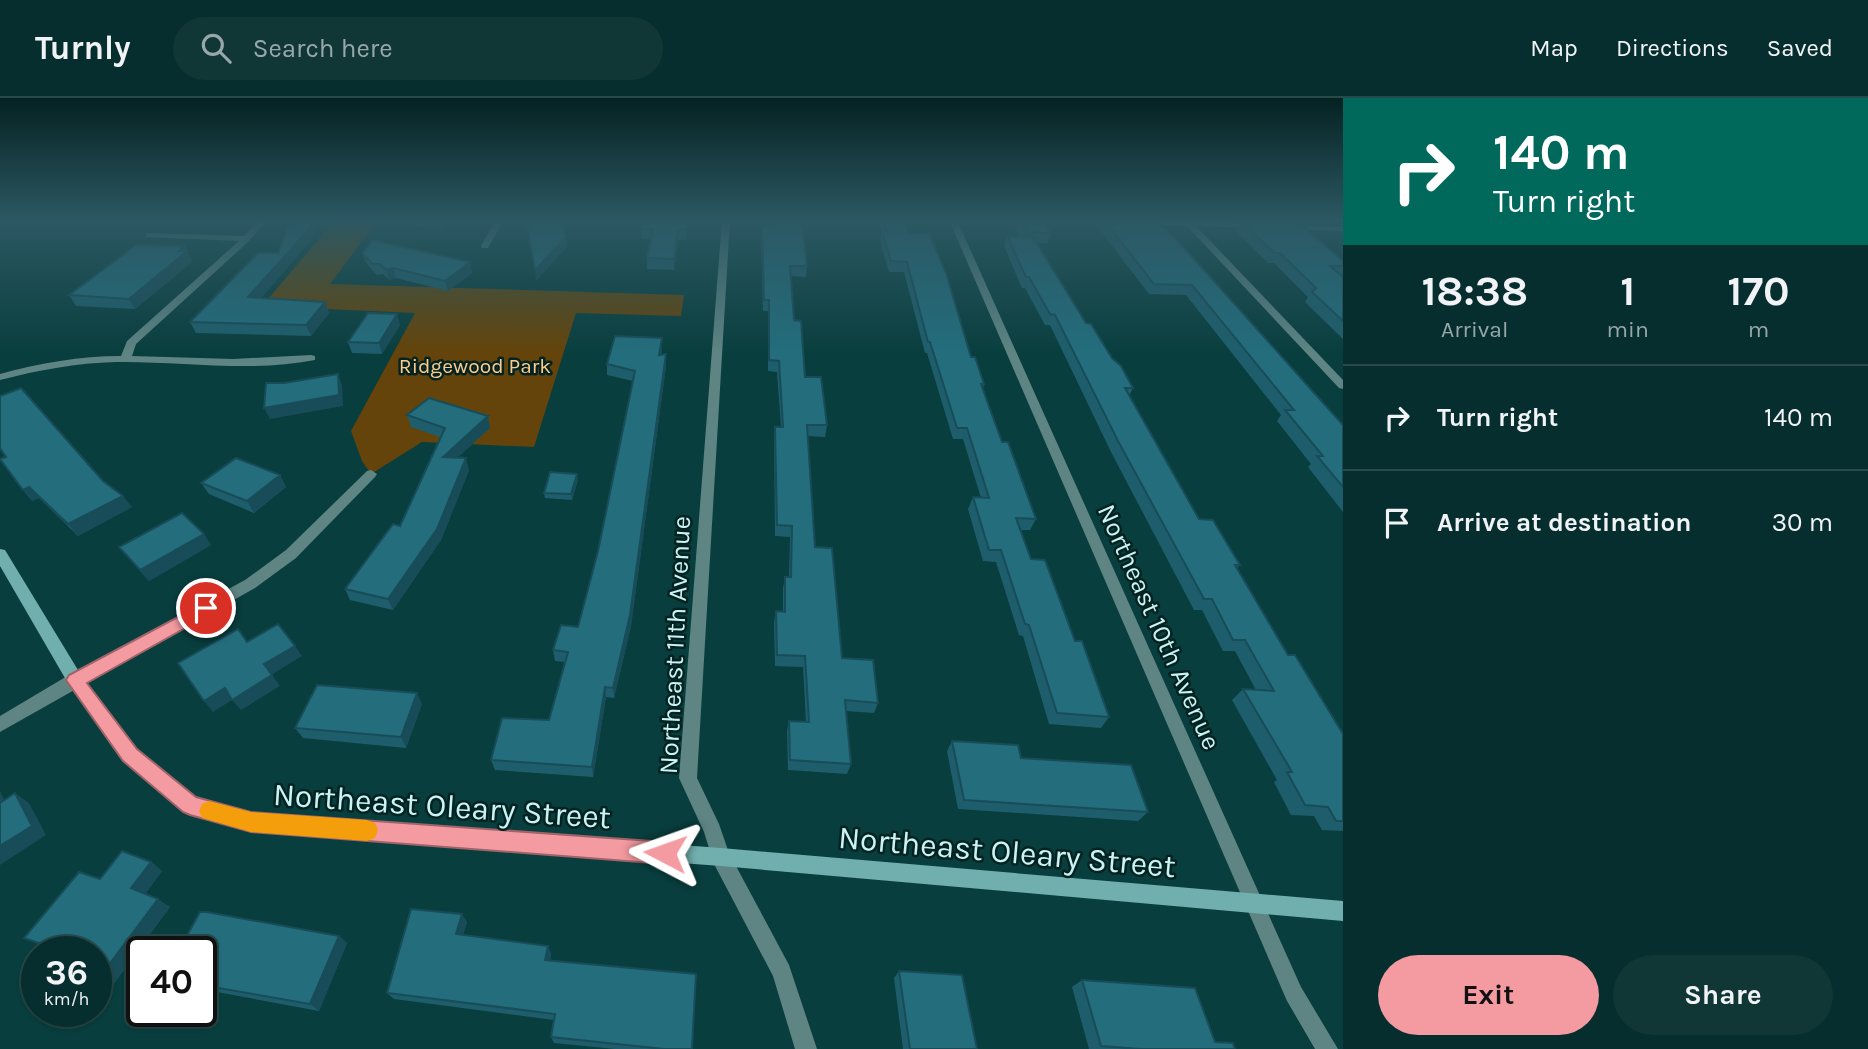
<!DOCTYPE html>
<html lang="en">
<head>
<meta charset="utf-8">
<style>
  body { margin:0; font-family:Karla,sans-serif; background:#103636; color:#f1f3f6; height:100vh; display:flex; flex-direction:column; font-size:26px; white-space:nowrap }
  * { box-sizing:border-box; margin:0 }
  p { font-size:23px; color:#98a8aa }
  .icon { flex:none; width:38px; height:38px; fill:none; stroke:currentColor; stroke-width:2; stroke-linecap:round; stroke-linejoin:round }
  .map { position:relative; flex:1; overflow:hidden }
  .panel { display:flex; flex-direction:column; background:#072e2e; width:525px }
  .panel>* { flex:none }
  .guide { background:#00695c; color:#fff; overflow:hidden }
  .speed { position:absolute; left:21px; top:838px; display:flex; gap:14px; font-size:35px; font-weight:700; text-align:center }
  .speed>* { display:grid; place-content:center; width:91px; height:91px; border-radius:50%; background:#072e2e; box-shadow:0 2px 5px #0004,0 0 0 2px #284a4a; line-height:1 }
  .speed small { font-size:18px; font-weight:400 }
  .speed .limit { border:4px solid #111; border-radius:10px; background:#fff; color:#111 }
  .pin { position:absolute; display:grid; place-items:center; width:60px; height:60px; color:#fff; margin:-30px; border:4px solid #fff; border-radius:50%; box-shadow:0 2px 7px #0007 }
  .me { position:absolute; width:77px; margin:-38px; rotate:274deg; stroke-linejoin:round; filter:drop-shadow(0 0 5px #0008) }
  .turn { display:flex; align-items:center; gap:24px; height:147px; padding:0 35px; font-size:32px }
  .turn .icon { width:91px; height:91px; stroke-width:2.5 }
  .turn b { display:block; font-size:49px; line-height:60px }
  .eta { display:flex; justify-content:space-evenly; align-items:center; height:119px; text-align:center }
  .eta b { font-size:42px; font-weight:700; line-height:49px }
  .primary-button { display:flex; gap:14px; margin-top:auto; padding:14px 35px }
  .primary-button a { flex:1; height:80px; border-radius:42px; background:#f49aa1; color:#111; font-size:28px; font-weight:700; line-height:80px; text-align:center }
  .primary-button a+a { background:#103636; color:#f1f3f6 }
  ul { padding:0; list-style:none }
  li { display:flex; align-items:center; gap:21px; height:105px; padding:0 35px; border-top:2px solid #284a4a }
  li div { flex:1 }
  li b { display:block; font-size:26px }
  li em { font-style:normal }
  header { display:flex; align-items:center; gap:42px; box-sizing:border-box; height:98px; padding:0 35px; background:#072e2e; border-bottom:2px solid #284a4a }
  header strong { font-size:33px }
  nav { display:flex; gap:38px; margin-inline-start:auto; font-size:24px }
  .search { width:490px; height:63px; background:#103636; display:flex; align-items:center; gap:18px; box-sizing:border-box; padding:0 24px; border-radius:38px; color:#98a8aa; font-size:26px }
  main { display:flex; flex:1; min-height:0 }
  .map>svg:first-child { display:block }
</style>
</head>
<body>
<header>
<strong>Turnly</strong>
<div class="search"><svg class="icon" aria-label="search" viewBox="0 0 24 24"><circle cx="10" cy="10" r="6"/><path d="M15 15l6 6"/></svg>Search here</div>
<nav><a>Map</a><a>Directions</a><a>Saved</a></nav>
</header>
<main>
<div class="map">
<svg width="1343" height="951" viewBox="0 0 1343 951">
  <rect width="100%" height="100%" fill="#093e3e"/>
  <path fill="#64440a" d="M335,122h43l-48,64 354,11 -3,21 -105,-3 -42,134 -112,-5 -51,32 -9,-13 -11,-30 64,-118 -153,-7z"/>
  <g fill="none" stroke-linecap="round" stroke-linejoin="round">
    <path fill="#5e8483" fill-rule="evenodd" d="M259,122h8l-18,21 -113,103 -4,12 101,3 78,-4 4,1v4c-65,13 -134,1 -199,2 -40,1 -77,8 -116,18v-6c40,-11 80,-18 121,-18l6,-15 112,-100 -90,-4h-3v-4l98,3z
      M496,122h8l-16,28h-6l-1,-2z
      M722,122h8l-33,558 22,46 10,29 60,112 28,84h-22l-22,-73 -59,-112 -10,-32 -25,-54z
      M949,122h8l344,767 37,62h-23l-28,-48z
      M1053,122h66l3,2 -4,2 -61,-2z
      M1141,122h49l71,4 1,2 -4,2 -62,-2 147,154v9l-4,-1 -152,-162 -48,-2 -1,-2z
      M1285,127l58,2v4l-55,-2h-3z
      M371,372l6,4 -2,3 -79,81 -41,30 -255,144v-16l69,-41 176,-95 41,-30 81,-79z"/>
    <path fill="#71afaf" fill-rule="evenodd" d="M0,451l5,1 76,125 55,75 59,49 56,14 470,35 622,53v20l-622,-55 -470,-35 -61,-16 -6,-3 -60,-52 -55,-75 -69,-119z"/>
  </g>
  <path fill="#1e5e6c" d="M290,122h33l-1,4 -8,-1 -2,16 -51,59 64,4 4,11 -18,23 -115,-3 -6,-11 88,-69z
    M412,122h36l-5,7 -29,-1z
    M688,122l-2,20h-8l-4,30 -27,-1v-11l4,-19h-10v-10z
    M766,122h36l5,46 -1,11 -15,-1 3,44 11,57 22,48 -2,12 -17,-1 7,111 27,111 36,45 -4,10 -28,-2 5,53 -4,10 -59,-4 -1,-39 2,-10 17,1 -3,-55 -28,-1 -1,-44 2,-11 7,1v-24l2,-11h4l1,-40 -15,-1 -1,-98 1,-11h6l-4,-55 -9,-1v-60h-5l-2,-75 1,-10 4,1z
    M878,122h27l4,13 75,151 -1,4 19,54 34,77 -6,11h-9l10,29 44,82 34,76 -8,11 -52,-4 -26,-88 -4,-1 -23,-73 -13,-1 -15,-52 5,-12 8,1 -18,-59h-10l-26,-86h-2l-21,-81h-15l-9,-31 2,-9z
    M1012,122h31l8,13 -4,10h-11l50,80 47,65 -4,8 70,123 41,46 -3,3 51,87 55,79v97l-21,-1 -8,-14 -23,-1 -17,-33 3,-2 -45,-80 11,-11 13,1 -21,-39h-12l-21,-41h-8l-83,-158 -61,-127h-5l-20,-37h-3l-18,-42 3,-10 13,1z
    M1099,122h57l187,205v87l-35,-45 3,-3 -34,-43 4,-6 -95,-120 -37,-1 -52,-68z
    M1225,122h60l-2,2 60,39v13l-1,2 1,1v62l-38,-37 3,-5 -34,-34h-6l-32,-32 5,-10z
    M362,155l108,9 2,11 -24,18 -52,-13 -7,2 -6,-6 -6,1 -11,-12z
    M190,158l2,6 -57,47 -59,-3 -7,-11z
    M400,227l-18,29 -30,-1 -4,-11z
    M662,251l-1,6 5,-1v12l-35,260 -17,72 -8,-1 -13,80 -98,-7 -4,-10 58,-40 16,-58 -10,-1 -2,-11 25,-23 20,-76 35,-170 -26,-6v-11z
    M407,317l81,1 2,12 -33,30 12,12 -28,70 -48,70 -43,-10 -5,-11 55,-63 40,-89 -29,-10z
    M280,377l6,12 -32,26 -45,-19 -8,-11z
    M578,382l-6,20 -27,-2 -1,-5z
    M103,383l29,26 -54,29 -39,-38 -7,3 -9,-11z
    M211,447l-62,36 -30,-34z
    M422,606l-16,44 -103,-10 -8,-10z
    M952,643l69,17 127,54 -10,9 -180,-12 -11,-58z
    M151,764l11,9 -17,23 25,13 -66,90 -8,-3v-42l-41,-1 -31,-13 76,-59z
    M467,824l-4,13 88,18 -1,7 142,89h-77l-61,-6 -3,-6 3,-17 -160,-21 -7,-6z
    M339,838l8,7 -28,68 -118,-22v-37z
    M899,873l78,78h-74l-9,-71z
    M1082,882l133,62 20,7h-146l-17,-62z"/>
  <path fill="#184c58" d="M179,122h37l-34,5z
    M310,122h3l1,3 -2,16 -59,69 -5,-11z
    M442,122h6l-5,7z
    M678,132v10l-4,30v-11z
    M566,139l1,10 -31,34 -1,-11z
    M185,148l7,16 -57,47 -6,-10z
    M470,164l2,11 -24,18 -3,-10z
    M393,170l3,10 -7,2 -3,-10z
    M325,204l4,11 -18,23 -5,-11z
    M397,216l3,11 -18,29 -3,-11z
    M662,240v11l-3,17v-11z
    M666,256v12l-35,260 -17,72 -1,-10z
    M338,276l4,11 1,21 -73,13 -6,-11z
    M488,318l2,12 -44,40 -3,-11z
    M466,360l3,12 -28,70 -48,70 -5,-11z
    M577,376l1,6 -6,20 -1,-6z
    M280,377l6,12 -32,26 -7,-12z
    M29,389l10,11 -7,3 -9,-11z
    M123,398l9,11 -54,29 -10,-12z
    M204,436l7,11 -62,36 -9,-11z
    M295,548l7,10 -31,19 -7,-11z
    M272,577l8,11 -39,24 -9,-10 -19,12 -9,-11 21,-13z
    M605,589l1,10 -13,80 -1,-10z
    M417,595l5,11 -16,44 -5,-11z
    M0,693l11,23 -11,-7z
    M15,695l14,10 17,32 -46,30v-19z
    M151,764l11,9 -19,26 -12,-9z
    M158,801l12,8 -66,90 -8,-3v-12z
    M462,816l5,8 -6,20 -5,-8z
    M339,838l8,7 -28,68 -9,-7z
    M548,848l3,7 -2,14 -4,-7z"/>
  <path fill="#236d7d" stroke="#184c58" stroke-width="2" d="M290,122h20l-1,9 -61,68 77,5 -19,23 -116,-3 68,-69h20z
    M526,122h36l4,17 -31,33z
    M643,122h44l-1,10h-8l-4,29 -27,-1 6,-29h-12z
    M767,122h35l5,46h-17l4,54 7,1 4,56h16l6,48h-20l8,122 17,1 10,110 31,2 5,43 -33,-3 6,64 -61,-4 -1,-39 20,1 -4,-66 -28,-1 -1,-44 9,1v-35h6l1,-51 -15,-1 -2,-98h8l-4,-66 -10,-1v-60h-5l-2,-74 6,1z
    M883,122h22l4,13h20l17,40 25,84h4l9,27h-3l21,58h6l28,77 -20,-1 15,41 14,1 30,81h7l27,76 -52,-4 -28,-88 -4,-1 -24,-74h-12l-16,-53 16,1 -22,-70h-10l-27,-86h-2l-21,-80 -16,-1 -9,-30h5z
    M1020,122h23l8,13 -24,-1z
    M1104,122h52l23,22 164,183v62l-26,-31h6l-38,-46h9l-102,-125 -38,-1z
    M1241,123l59,2 43,38v5h-13l13,11v44l-31,-29 4,-4 -36,-35h-6z
    M1007,138l26,1 53,86 5,1 21,34 9,8 12,22h-8l74,131 14,1 27,45h-5l53,90h7l48,79v87h-7l-8,-14 -23,-2 -18,-33h5l-49,-83 31,2 -29,-51h-12l-21,-41h-8l-86,-158 -63,-126 -5,-1 -21,-37h-3z
    M373,142l97,22 -25,19 -52,-13 -7,2 -6,-6h-7l-11,-11z
    M136,147l49,1 -6,5h8l-58,48 -60,-4z
    M368,215l29,1 -18,29 -31,-1z
    M615,238l47,2 -3,17 7,-1 -36,261 -17,73 -8,-1 -13,80 -101,-7 11,-42 47,2 19,-68 -15,-2 8,-25 17,2 20,-76 37,-180 -28,-7z
    M338,276l1,21 -75,13 2,-25h18z
    M21,290l82,93 20,15 -55,28 -39,-37 -6,3 -23,-31 6,-2 -6,-9v-52z
    M429,300l59,18 -45,41 23,1 -29,71 -49,70 -43,-10 48,-65 7,2 45,-98 -38,-13z
    M236,360l44,17 -33,26 -46,-18z
    M550,374l27,2 -6,20 -27,-1z
    M182,415l22,21 -64,36 -21,-23z
    M278,526l17,22 -31,18 8,11 -40,25 -7,-12 -21,13 -26,-38 60,-34 9,13z
    M317,587l100,8 -16,44 -106,-9z
    M952,643l66,4 3,13 110,7 17,47 -184,-12z
    M15,695l17,33 -32,20v-43z
    M122,753l29,11 -20,26 27,11 -62,83v-30h-42l2,-3 -32,-11 55,-66 21,7z
    M411,811l51,5 -6,20 92,12 -3,14 151,14 -4,75h-28l-113,-12 4,-23 -168,-21z
    M200,814h7l132,24 -29,68 -109,-19v-33h-23z
    M899,873l63,4 15,74h-67z
    M1082,882l113,8 20,54 18,1 2,6h-95l-39,-3z"/>
  <linearGradient id="sky" x2="0" y2="1"><stop stop-color="#052222"/><stop offset="0.48" stop-color="#2c5863"/><stop offset="1" stop-color="#2c5863" stop-opacity="0"/></linearGradient>
  <rect width="1343" height="255" fill="url(#sky)"/>
  <path fill="#f49aa1" stroke="#9f6469" stroke-width="2" d="M206,504l6,2 3,4 -3,5 -125,70 50,66 59,48 55,15 414,30 8,4 3,7 -3,8 -8,3 -414,-32 -61,-17 -7,-3 -60,-51 -57,-81 3,-5z"/>
  <path fill="#f59e0b" d="M209,703l42,11 116,8 8,3 3,7 -3,8 -8,3 -116,-9 -49,-14 -3,-7 3,-7z"/>
  <g text-anchor="middle" dominant-baseline="central" stroke-width="5" stroke-linejoin="round" paint-order="stroke">
    <g font-size="21" fill="#fccc8a" stroke="#052222">
      <text x="475" y="268">Ridgewood Park</text>
    </g>
    <g font-size="26" fill="#caf4f4" stroke="#052222">
      <text transform="translate(1159 529) rotate(66)">Northeast 10th Avenue</text>
      <text transform="translate(675 547) rotate(-87)">Northeast 11th Avenue</text>
    </g>
    <g font-size="32" fill="#caf4f4" stroke="#052222">
      <text transform="translate(442 708) rotate(4)">Northeast Oleary Street</text>
      <text transform="translate(1007 754) rotate(5)">Northeast Oleary Street</text>
    </g>
  </g>
</svg>
<div class="speed"><div>36<small>km/h</small></div><div class="limit">40</div></div>
<div class="pin" style="left:206px;top:510px;background:#d93025"><svg class="icon" aria-label="arrive" viewBox="0 0 24 24"><path d="M6 21V4h12l-3 4 3 4H6"/></svg></div>
<svg class="me" style="left:665px;top:755px" viewBox="-20 -20 40 40"><path d="M0-17L14 15 0 8-14 15z" fill="#f49aa1" stroke="#fff" stroke-width="4"/></svg>
</div>
<section class="panel">
<div class="guide">
<div class="turn"><svg class="icon" aria-label="right" viewBox="0 0 24 24"><path d="M7 20v-9h11M14 6l5 5-5 5"/></svg><div><b>140 m</b>Turn right</div></div>
</div>
<div class="eta">
<div><b>18:38</b><p>Arrival</p></div>
<div><b>1</b><p>min</p></div>
<div><b>170</b><p>m</p></div>
</div>
<ul>
<li><svg class="icon" aria-label="right" viewBox="0 0 24 24"><path d="M7 20v-9h11M14 6l5 5-5 5"/></svg><div><b>Turn right</b></div><em>140 m</em></li>
<li><svg class="icon" aria-label="arrive" viewBox="0 0 24 24"><path d="M6 21V4h12l-3 4 3 4H6"/></svg><div><b>Arrive at destination</b></div><em>30 m</em></li>
</ul>
<div class="primary-button"><a>Exit</a><a>Share</a></div>
</section>
</main>
</body>
</html>
